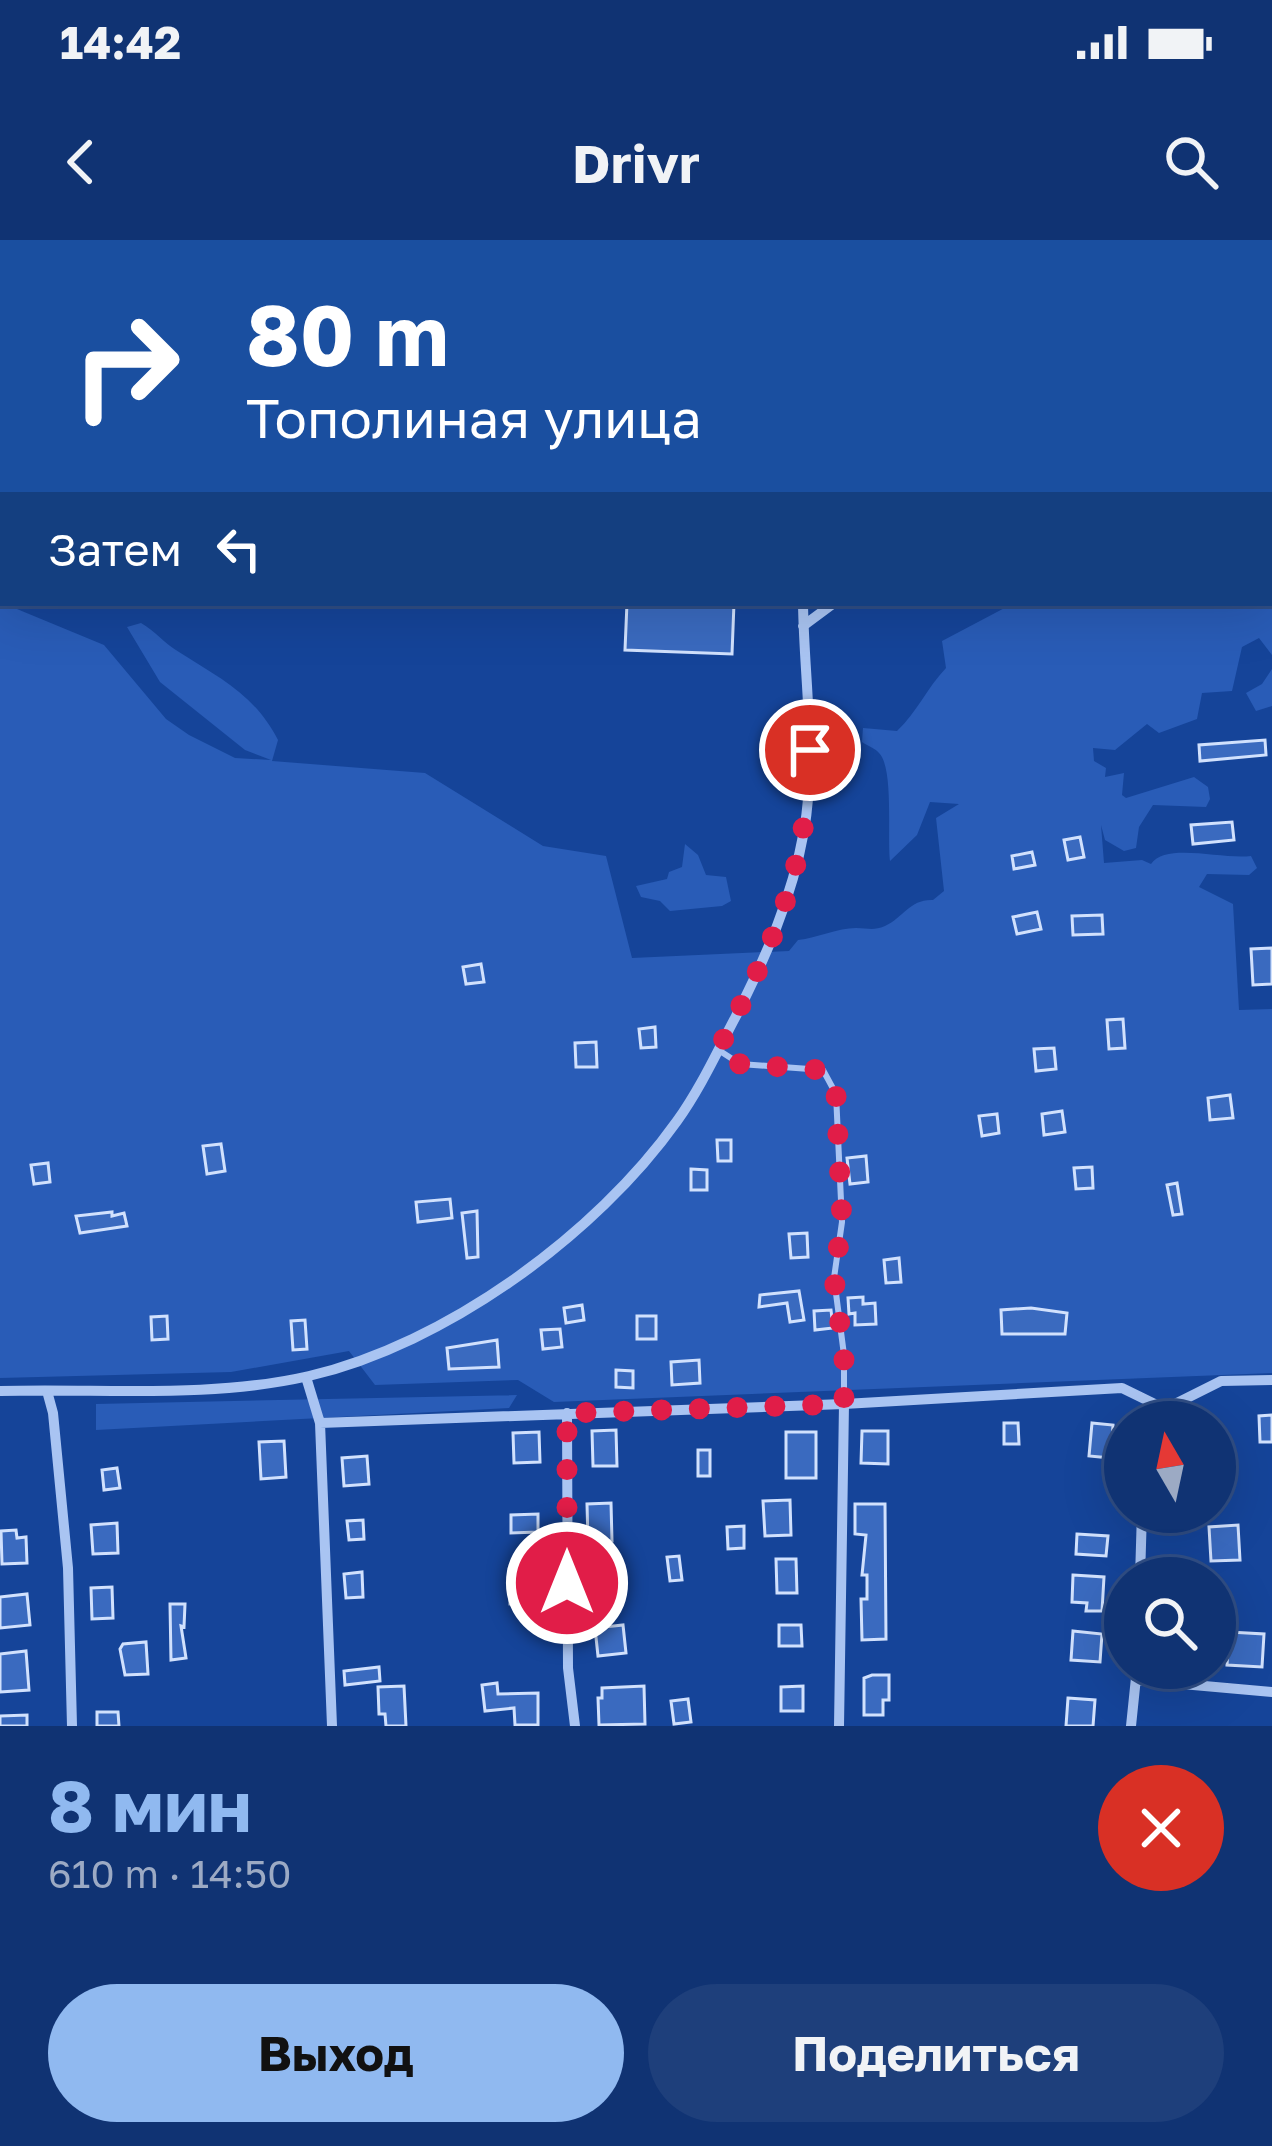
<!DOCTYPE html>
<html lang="ru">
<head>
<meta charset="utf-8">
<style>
  body { margin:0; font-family:"Golos Text",sans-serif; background:#1e3f7b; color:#f1f3f6; height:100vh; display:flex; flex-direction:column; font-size:45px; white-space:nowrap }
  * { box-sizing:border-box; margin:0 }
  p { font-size:39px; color:#9caac4 }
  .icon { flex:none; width:66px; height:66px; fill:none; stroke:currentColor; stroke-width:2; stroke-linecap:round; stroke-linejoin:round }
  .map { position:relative; height:1486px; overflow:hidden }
  .sheet { display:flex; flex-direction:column; background:#103373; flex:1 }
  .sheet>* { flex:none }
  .hud { position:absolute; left:0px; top:0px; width:1272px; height:366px; box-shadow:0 12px 48px #0002,0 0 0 3px #304e85; background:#1a4fa0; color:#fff; overflow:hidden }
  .needle { width:78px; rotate:351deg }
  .fabs { position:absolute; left:1104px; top:1161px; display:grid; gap:24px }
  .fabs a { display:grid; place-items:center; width:132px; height:132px; border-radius:50%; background:#103373; box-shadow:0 12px 48px #0002,0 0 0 3px #304e85; font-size:60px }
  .pin { position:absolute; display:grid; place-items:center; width:102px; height:102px; color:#fff; margin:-51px; border:6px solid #fff; border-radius:50%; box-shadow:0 3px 12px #0007 }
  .me { position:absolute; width:132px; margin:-66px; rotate:0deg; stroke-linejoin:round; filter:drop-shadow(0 0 9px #0008) }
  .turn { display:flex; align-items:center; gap:42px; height:252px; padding:0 48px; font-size:54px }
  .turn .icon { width:156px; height:156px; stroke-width:2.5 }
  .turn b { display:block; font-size:84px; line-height:102px }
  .then { display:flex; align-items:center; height:114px; padding:0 48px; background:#0003; gap:24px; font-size:45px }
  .round { display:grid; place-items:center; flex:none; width:126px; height:126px; border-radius:63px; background:#1e3f7b }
  .summary { display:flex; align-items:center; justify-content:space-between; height:204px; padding:0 48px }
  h1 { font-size:72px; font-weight:700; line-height:90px; color:#90b9f0 }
  .button { display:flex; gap:24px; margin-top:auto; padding:24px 48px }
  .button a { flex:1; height:138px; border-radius:72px; background:#90b9f0; color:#111; font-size:48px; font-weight:700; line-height:138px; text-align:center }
  .button a+a { background:#1e3f7b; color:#f1f3f6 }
  .status { display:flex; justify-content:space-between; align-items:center; height:84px; padding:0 60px; background:#103373; direction:ltr }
  .status svg { height:33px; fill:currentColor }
  header { display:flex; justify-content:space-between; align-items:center; height:156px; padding:0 48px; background:#103373; font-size:54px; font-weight:700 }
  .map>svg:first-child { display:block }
</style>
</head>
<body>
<div class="status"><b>14:42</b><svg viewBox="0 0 49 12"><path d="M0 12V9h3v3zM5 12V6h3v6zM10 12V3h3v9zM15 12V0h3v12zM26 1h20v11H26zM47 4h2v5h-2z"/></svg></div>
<header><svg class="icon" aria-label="back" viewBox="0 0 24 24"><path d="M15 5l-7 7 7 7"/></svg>Drivr<svg class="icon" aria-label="search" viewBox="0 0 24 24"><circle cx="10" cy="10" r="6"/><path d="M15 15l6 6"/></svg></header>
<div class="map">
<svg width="1272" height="1486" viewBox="0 0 1272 1486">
  <rect width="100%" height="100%" fill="#154499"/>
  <path fill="#295cb7" d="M1269,217h3v198l-13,-17 -17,9 -10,44 -30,2 -5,26 -38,14 -12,-9 -32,26 -22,-2 1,13 12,7 -1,9 19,-4 -2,22 4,3 68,-21 14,10 2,12 -4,8 -53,-2 -14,22 -3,21 -12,3 -19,-11 -4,-15 3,38 38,-3 9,4c15,-22 72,-4 100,-8l6,12 -8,7 -42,-1 -8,13 34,17 6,106 33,-1v364l-718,29 -36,-22 -143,5 -26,-34 -118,21 -231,6v-776l104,43 62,74 23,16 46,23 36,2 -26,-10 -85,-68 -33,-55 14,-4c14,8 24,21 38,29 42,27 75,42 99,88l-6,21 153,12 118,73 63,10 26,102 157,-7 9,-11c19,-2 40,-12 58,-12 12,0 17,3 29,-2 19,-9 25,-27 48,-26l11,-9 -8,-73 23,-14 -29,-2 -13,33 -27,26c-3,-25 4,-93 -11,-108 -4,-5 -11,-7 -17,-11l1,-14 34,3c20,-19 30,-43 49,-63l-4,-27 72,-38h255z
    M1272,429v37l-16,5 -10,-18 16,-9z
    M685,604l13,11 8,20 20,2 5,24 -9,5 -52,5 -10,-10 -19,-4 -5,-11 31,-7 2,-7 13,-5z
    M517,1155l-8,13 -413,22v-26z"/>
  <path fill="#3a6abf" stroke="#d1e1fd" stroke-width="3" d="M627,363h107l-2,51 -107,-4z
    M1265,500l1,15 -66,6 -1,-16z
    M1232,582l2,18 -41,4 -2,-19z
    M1080,597l4,20 -16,3 -4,-20z
    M1032,612l3,13 -21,4 -2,-13z
    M1037,672l4,17 -24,5 -4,-17z
    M1102,675l1,19 -30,1 -1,-19z
    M1272,708v36l-19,1 -2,-36z
    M481,724l3,18 -18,2 -3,-17z
    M1123,779l2,29 -16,1 -2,-29z
    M655,787l1,20 -15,1 -2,-19z
    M596,802l1,25h-21l-1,-24z
    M1054,808l2,21 -20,2 -2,-22z
    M1230,855l3,23 -23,2 -2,-22z
    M1062,871l3,21 -21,3 -2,-21z
    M997,874l2,19 -17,3 -3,-20z
    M717,900h14v21h-13z
    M221,904l4,27 -18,3 -4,-28z
    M866,916l2,26 -18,2 -3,-26z
    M48,923l2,19 -16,2 -3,-19z
    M1092,927l1,21 -17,1 -2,-21z
    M691,929l16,1v20h-16z
    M1177,943l5,31 -9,1 -6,-30z
    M450,959l2,19 -34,4 -2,-20z
    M477,971l1,46 -11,1 -5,-45z
    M112,972v4l12,-3 3,13 -47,7 -4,-17z
    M807,993l1,24 -17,1 -2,-24z
    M899,1018l2,24 -15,1 -2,-23z
    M799,1051l5,29 -14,2 -3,-19 -28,4 1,-12z
    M863,1057v7l12,-1 1,21 -21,1v-12l-6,1 -1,-16z
    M582,1065l2,15 -18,3 -2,-15z
    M1031,1068l36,5 -2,21h-63l-1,-24z
    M831,1070l2,18 -18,2 -1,-19z
    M167,1076l1,23 -16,1 -1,-23z
    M637,1076h19v23h-19z
    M305,1080l2,29 -14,1 -2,-29z
    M560,1089l2,18 -19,2 -2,-19z
    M497,1100l2,27 -50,2 -2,-21z
    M699,1120l1,23 -28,2 -1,-23z
    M616,1130l17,1v17l-17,-1z
    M1272,1175v27h-12l-1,-26z
    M1004,1183h14l1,21h-15z
    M1092,1183l21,2 -2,33 -22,-2z
    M616,1190l1,36h-24l-1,-35z
    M862,1191h26v33l-27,-1z
    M539,1192l1,30 -26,1 -1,-30z
    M786,1192h30v46h-30z
    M284,1201l2,36 -25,2 -2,-37z
    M1231,1201l2,34 -18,1v-33z
    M698,1210h12v26h-12z
    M367,1216l2,28 -25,2 -2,-28z
    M117,1228l3,20 -16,2 -2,-20z
    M790,1260l1,35 -26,1 -2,-35z
    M611,1263l1,38h-24l-1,-37z
    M855,1264h30l1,135 -24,1 -1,-41h6v-24h-5l4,-40 -11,-1z
    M538,1274v18l-27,1v-18z
    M363,1280l1,19 -15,1 -2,-19z
    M117,1283l1,30 -25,1 -2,-29z
    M1238,1285l2,35 -29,1 -2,-34z
    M744,1286v22l-16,1 -1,-22z
    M16,1290l1,8 9,-1 1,26 -25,1 -1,-33z
    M1077,1294l31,2 -2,20 -30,-2z
    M679,1316l3,24 -12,1 -3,-24z
    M776,1319h20l1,34h-20z
    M532,1328l1,18h7l1,10 -8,1 1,6 -24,1 -1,-35z
    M362,1332l1,25 -17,1 -2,-24z
    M624,1334l1,16 -28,2 -1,-16z
    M1073,1335l31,2 -2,34h-16l1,-8 -15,-1z
    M112,1347l1,31 -21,1 -1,-31z
    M27,1354l3,31 -30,3v-31z
    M170,1364h15l-1,23 -3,-1 5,32 -15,2z
    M623,1385l3,28 -28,3 -3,-28z
    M779,1385h22l1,21h-23z
    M1073,1391l29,3 -2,28 -29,-2z
    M1229,1392l35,2 -2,33 -35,-2z
    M146,1402l2,32 -23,1 -5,-26 3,-5z
    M26,1411l3,39 -29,2v-38z
    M379,1427l1,14 -35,4 -1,-14z
    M872,1435h17v25h-6v15h-19v-37z
    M497,1443l1,11 40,-1v32h-23l-1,-17 -29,3 -3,-26z
    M404,1446l2,40h-20l-1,-12h-6l-1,-27z
    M644,1446l1,38 -46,1 -1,-27h4v-10z
    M803,1446v25h-22v-24z
    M1068,1458l27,2 -2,26h-27z
    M688,1459l3,23 -17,2 -3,-23z
    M97,1472h21l1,14h-22z
    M27,1475v11h-27v-10z"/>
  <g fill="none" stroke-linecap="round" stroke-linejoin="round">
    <path stroke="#a9c4f2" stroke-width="3" stroke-dasharray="6 9" stroke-linecap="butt" d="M755,0v3"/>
    <path stroke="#a9c4f2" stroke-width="6" d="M349,0l1,3
      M0,52h3
      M720,811l20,13 83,6 13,24 6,128 -8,56 10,77v49"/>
    <path stroke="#a9c4f2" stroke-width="10" d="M936,0l1,3
      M1269,56l3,-2
      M803,386l31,-23
      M306,1137l14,46 12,303
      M0,1151c102,-3 209,8 309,-15 137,-32 287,-141 368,-255 23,-32 40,-69 58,-103 31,-61 57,-120 69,-187 13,-76 0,-152 -1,-228
      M47,1151l6,22 15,155 4,158
      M567,1173l1,255 7,58
      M320,1183l524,-19 278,-16 43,21 56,-28 51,-1
      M1140,1338l2,-66
      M1137,1440l135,12
      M839,1486l5,-322
      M1131,1486l6,-58"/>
  </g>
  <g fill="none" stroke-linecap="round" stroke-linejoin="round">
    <path stroke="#e11d48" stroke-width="21" stroke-dasharray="0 37.8" d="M567,1343v-170l277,-9v-49l-10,-77 8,-56 -6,-128 -13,-24 -83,-6 -22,-14c56,-107 89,-177 92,-300"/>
  </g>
</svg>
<div class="fabs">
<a><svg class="needle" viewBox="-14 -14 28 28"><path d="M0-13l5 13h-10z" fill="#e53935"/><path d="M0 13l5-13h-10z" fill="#9caac4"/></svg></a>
<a><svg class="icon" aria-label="search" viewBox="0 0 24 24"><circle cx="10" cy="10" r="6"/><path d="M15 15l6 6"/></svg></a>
</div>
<div class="pin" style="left:810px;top:510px;background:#d93025"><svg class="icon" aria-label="arrive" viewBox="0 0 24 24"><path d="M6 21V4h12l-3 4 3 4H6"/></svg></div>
<svg class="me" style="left:567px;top:1343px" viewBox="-20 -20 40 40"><circle r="17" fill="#e11d48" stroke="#fff" stroke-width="3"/><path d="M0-11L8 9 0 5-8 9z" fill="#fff"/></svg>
<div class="hud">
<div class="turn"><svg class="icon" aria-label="right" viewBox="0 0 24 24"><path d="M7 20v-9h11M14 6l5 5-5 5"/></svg><div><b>80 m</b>Тополиная улица</div></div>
<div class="then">Затем<svg class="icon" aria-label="left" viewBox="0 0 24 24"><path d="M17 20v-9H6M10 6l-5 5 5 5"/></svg></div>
</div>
</div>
<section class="sheet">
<div class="summary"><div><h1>8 мин</h1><p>610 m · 14:50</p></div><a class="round" style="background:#d93025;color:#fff"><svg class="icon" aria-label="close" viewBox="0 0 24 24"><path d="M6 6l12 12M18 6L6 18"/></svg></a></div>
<div class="button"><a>Выход</a><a>Поделиться</a></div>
</section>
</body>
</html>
